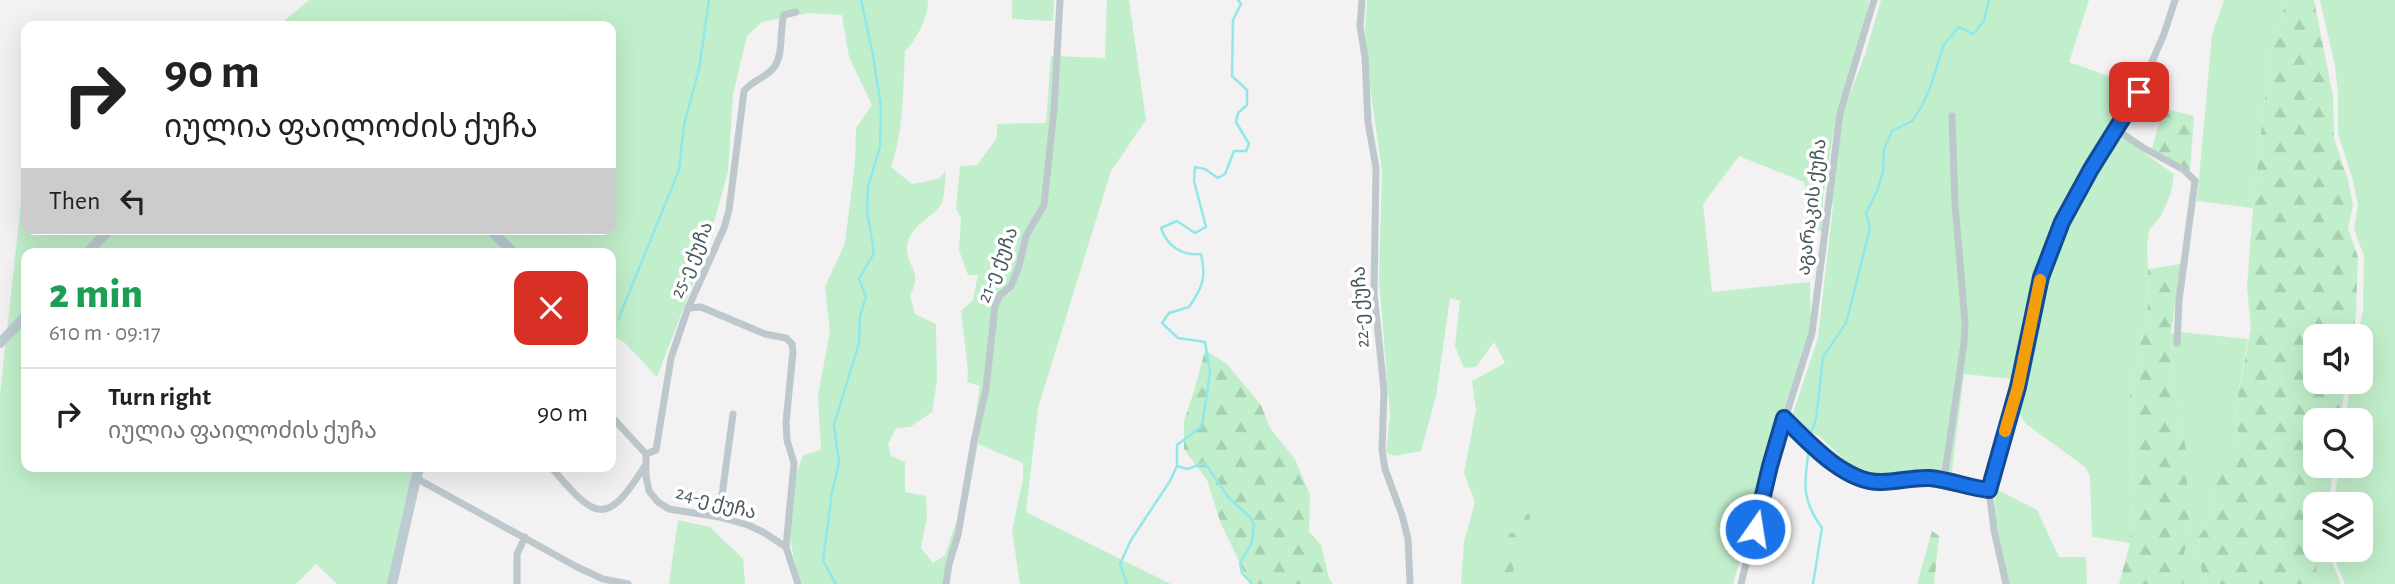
<!DOCTYPE html>
<html lang="en">
<head>
<meta charset="utf-8">
<style>
  body { margin:0; font-family:"Alegreya Sans","Noto Sans Georgian",sans-serif; background:#f2f2f2; color:#222; height:100vh; display:flex; flex-direction:column; font-size:26px; white-space:nowrap }
  * { box-sizing:border-box; margin:0 }
  p { font-size:23px; color:#767676 }
  .icon { flex:none; width:38px; height:38px; fill:none; stroke:currentColor; stroke-width:2; stroke-linecap:round; stroke-linejoin:round }
  .map { position:relative; flex:1; overflow:hidden }
  .panel { position:absolute; left:21px; top:248px; width:595px; height:224px; display:flex; flex-direction:column; background:#fff; border-radius:14px; box-shadow:0 7px 28px #0002 }
  .panel>* { flex:none }
  .guide { position:absolute; left:21px; top:21px; width:595px; height:214px; border-radius:14px; box-shadow:0 7px 28px #0002; background:#fff; color:#222; overflow:hidden }
  .tools { position:absolute; left:2303px; top:324px; display:grid; gap:14px }
  .tools a { display:grid; place-items:center; width:70px; height:70px; border-radius:14px; background:#fff; box-shadow:0 7px 28px #0002; font-size:35px }
  .pin { position:absolute; display:grid; place-items:center; width:60px; height:60px; color:#fff; margin:-30px; border-radius:14px; box-shadow:0 4px 10px #0006 }
  .me { position:absolute; width:77px; margin:-38px; rotate:13deg; stroke-linejoin:round; filter:drop-shadow(0 0 5px #0008) }
  .turn { display:flex; align-items:center; gap:24px; height:147px; padding:0 28px; font-size:32px }
  .turn .icon { width:91px; height:91px; stroke-width:2.5 }
  .turn b { display:block; font-size:49px; line-height:60px }
  .then { display:flex; align-items:center; height:66px; padding:0 28px; background:#0003; gap:14px; font-size:26px }
  .round { display:grid; place-items:center; flex:none; width:74px; height:74px; border-radius:14px; background:#f2f2f2 }
  .overview { display:flex; align-items:center; justify-content:space-between; height:119px; padding:0 28px }
  h1 { font-size:42px; font-weight:800; line-height:52px; color:#1e9e55 }
  ul { padding:0; list-style:none }
  li { display:flex; align-items:center; gap:21px; height:91px; padding:0 28px; border-top:2px solid #e0e0e0 }
  li div { flex:1 }
  li b { display:block; font-size:26px }
  li em { font-style:normal }
  .map>svg:first-child { display:block }
</style>
</head>
<body>
<div class="map">
<svg width="2395" height="584" viewBox="0 0 2395 584">
  <defs>
    <pattern id="forest-firs" width="22" height="20" patternUnits="userSpaceOnUse" patternTransform="scale(1.75)"><rect width="22" height="20" fill="#c1efcb"/><path d="M5 1l3.5 6h-7zM16 11l3.5 6h-7z" fill="#a7cfb1"/></pattern>
  </defs>
  <rect width="100%" height="100%" fill="#f3f1f1"/>
  <path fill="#c1efcb" d="M309,0h619c0,18 -11,39 -23,51 -2,39 -1,79 -14,116l21,17 27,-5 7,-9c-1,10 -1,23 -4,32 -6,15 -35,23 -35,47 1,20 16,23 3,46l5,19 21,10 1,57 -5,31 -22,15 -14,1 -8,16 3,12 14,6v30l21,4 1,20 -6,32 12,15 12,-8 17,-50 18,-119 -13,-4 1,-11 -7,-60 12,-11 5,-25h-10l-9,-25 2,-31 -5,-11 4,-42 17,-1 20,-27v-14l49,-1 5,-67 54,2 2,-58h22l17,120 -35,51 -73,237 -12,104 145,72h-151l-8,-53 11,-52v-16l-45,-19 -16,85 -11,38 -2,17h-148c-8,-28 -16,-57 -11,-87 2,-14 9,-29 13,-42l18,-5 -3,-54 12,-65 -5,-44 20,-44 10,-80 1,-35 16,-23 -23,-48 -7,-42 -34,-2 -46,9 -15,14 -14,58 -5,78 -21,75 -50,130 -33,-35 -13,-7v-81h-585v213h399l-3,7 -25,110h-60l-21,-20 -20,20h-296v-190l26,-237v72h585v-203h-333z
    M1012,0h42l-1,21 -41,-2z
    M1367,0h502l-8,40 -24,70 -14,88v33l-9,-1 -10,-48 -65,-26 -36,48 9,88 98,-10 1,46 -38,114 -40,142h-272l3,-42 11,-40 -11,-29 12,-63 -4,-29 33,-18 -11,-21 -18,25 -12,1 -9,-22 5,-45 -10,-3 -14,98 -15,55 -27,5 -8,-4 4,-37 -11,-136 3,-109 -11,-75 -6,-64z
    M1881,0h208l-20,62 67,24c-33,52 -69,106 -91,164 -16,41 -25,86 -34,129l-47,-5 -13,105 -20,-3h-61l-15,-6 -36,-34 -29,-14 28,-84 15,-132 -2,-8 12,-86 23,-60z
    M2224,0h63l-18,58 -16,150 -56,-7 15,-166z
    M2320,0h75v584h-50l-14,-33 30,-1v-46h-27l5,-38h22v-46h-16l6,-38h10v-46h-3l5,-26 1,-54 -10,-27 4,-24 -6,-28 -14,-43v-41l-3,-27z
    M2116,137l7,1 51,36 -3,19 -10,23 -12,14 -2,16 2,54 -19,96 3,70 -3,77 -38,-6 -2,-61 -5,-9 -60,-44 -6,-10 -2,-10 31,-124 15,-44z
    M2180,332l68,7 -12,67 3,38 -27,47 -5,35 -9,11 4,41 -1,6h-18l-2,-24 11,-32 -5,-19v-55l-15,-74 -1,-47z
    M1994,488l43,22 22,47h27l1,27h-79l-12,-64z
    M678,520l32,7 33,32 2,25h-76z
    M2320,550h7l14,34h-27z"/>
  <path fill="url(#forest-firs)" d="M2287,0h27l19,96 1,42 14,42 5,25 -5,24 10,28 -2,57 -3,22h-38v46h31l-6,38h-25v46h19l-6,38h-13v46h5l-6,34h-113l1,-6 -4,-41 9,-11 5,-35 13,-35 14,-12 -3,-38 15,-78 -4,-41 6,-79 16,-150z
    M2163,108l31,8 -4,54 -38,-21z
    M2181,264l-10,69 1,47 15,74v55l5,19 -10,32 2,22 -1,2h-64l11,-41 3,-77 -3,-70 19,-96 -1,-31z
    M1205,350l22,14 34,41 9,23 25,31 15,36 -1,37 12,13 8,33 4,6h-83l-29,-60 -14,-44 -23,-31v-28l10,-30z
    M1526,514h4l-4,36 -10,3 -3,20 -4,2 -9,-5 -3,-5h9l3,-31 10,-3z
    M1932,531l7,5 -5,48h-17z"/>
  <g fill="none" stroke-linecap="round" stroke-linejoin="round">
    <path stroke="#90e8ea" stroke-width="2.5" d="M1238,0l3,4 -8,16 -1,56 15,14v15l-9,8 -2,9 13,22 -3,7h-12l-9,23 -7,4 -13,-9 -10,-2 -1,14 12,46 -11,6 -18,-12 -16,7c6,18 21,28 40,26 6,24 1,34 -12,53l-20,6 -7,10 16,15 27,4 5,30 -8,54 -25,19v21l10,3 18,-6 24,35 21,19 4,7 -2,18 -12,21 2,10 10,11
      M618,320l61,-150 5,-45 15,-56 10,-69
      M1810,436l6,-17 7,-62 23,-34 24,-94 -4,-16 11,-22 6,-20 1,-22 8,-18 20,-10 10,-15 8,-18 14,-44 15,-17 14,7 11,-13 5,-21
      M1809,449c-5,34 -8,50 13,79l-9,56
      M836,584l-13,-23 9,-69 7,-29 -5,-38 25,-82 1,-27 6,-19 -7,-18 15,-26 -7,-42 1,-24 12,-40 1,-40 -8,-52 -12,-55
      M1127,584l-7,-20 11,-24 39,-59 7,-15"/>
    <path stroke="#bdc8cd" stroke-width="7" d="M1362,0l-2,26 5,31 3,65 8,46 -2,125 10,97 -2,60 3,19 17,46 6,24 2,45
      M2117,130l25,17 42,23 11,11 -16,119 -2,43
      M688,308l13,-1 64,27 21,4 6,6 1,8 -7,70 1,18 7,23 -8,84
      M611,416l35,38v22l3,15 9,11 11,7 50,8 29,8 15,7 23,15 12,37
      M1784,418c23,23 59,62 92,64 18,1 36,-5 54,-4 21,2 39,10 59,12
      M646,454l10,-4 15,-92 17,-50 36,-80 5,-18 15,-119c8,-11 23,-13 31,-25 9,-15 4,-35 9,-51l12,-3
      M551,467c44,52 55,61 93,0
      M416,478l161,89 26,12 25,5
      M1944,480l20,-137 1,-21 -10,-118 -3,-88
      M719,517l14,-103
      M517,584v-30l8,-17
      M946,584l3,-20 9,-29 16,-94 12,-52 9,-83 5,-11 11,-9 8,-20 7,-30 18,-31 10,-95 6,-110
      M1741,584l29,-118 42,-133 28,-220 34,-113
      M2006,584l-12,-54 -5,-40 29,-103 23,-110 21,-55 29,-53 48,-77 25,-58 11,-34"/>
    <path stroke="#bdcbd2" stroke-width="10" d="M489,229l26,25
      M86,254l24,-25
      M0,343l26,-27
      M392,584l24,-106 4,-11"/>
  </g>
  <g fill="none" stroke-linecap="round" stroke-linejoin="round">
    <defs>
      <path id="route" d="M1755,529l15,-63 14,-48c24,24 62,66 98,64 16,0 32,-5 48,-4 21,2 39,10 59,12l29,-103 23,-110 21,-55 29,-53 48,-77"/>
    </defs>
    <use href="#route" stroke="#114b97" stroke-width="18"/>
    <use href="#route" stroke="#1a73e8" stroke-width="12"/>
    <path stroke="#f59e0b" stroke-width="12" d="M2005,431l13,-44 22,-107"/>
  </g>
  <g text-anchor="middle" dominant-baseline="central" stroke-width="7" stroke-linejoin="round" paint-order="stroke">
    <g font-size="19" fill="#49585e" stroke="#fff">
      <text transform="translate(1812 207) rotate(-83)">აგარაკის ქუჩა</text>
      <text transform="translate(692 260) rotate(-67)">25-ე ქუჩა</text>
      <text transform="translate(998 265) rotate(-68)">21-ე ქუჩა</text>
      <text transform="translate(1361 307) rotate(-93)">22-ე ქუჩა</text>
      <text transform="translate(716 503) rotate(15)">24-ე ქუჩა</text>
    </g>
  </g>
</svg>
<div class="tools">
<a><svg class="icon" aria-label="sound" viewBox="0 0 24 24"><path d="M4 9h4l5-4v14l-5-4H4zM17 9q2 3 0 6"/></svg></a>
<a><svg class="icon" aria-label="search" viewBox="0 0 24 24"><circle cx="10" cy="10" r="6"/><path d="M15 15l6 6"/></svg></a>
<a><svg class="icon" aria-label="layers" viewBox="0 0 24 24"><path d="M12 4l9 5-9 5-9-5zM3 14l9 5 9-5"/></svg></a>
</div>
<div class="pin" style="left:2139px;top:92px;background:#d93025"><svg class="icon" aria-label="arrive" viewBox="0 0 24 24"><path d="M6 21V4h12l-3 4 3 4H6"/></svg></div>
<svg class="me" style="left:1755px;top:529px" viewBox="-20 -20 40 40"><circle r="17" fill="#1a73e8" stroke="#fff" stroke-width="3"/><path d="M0-11L8 9 0 5-8 9z" fill="#fff"/></svg>
<div class="guide">
<div class="turn"><svg class="icon" aria-label="right" viewBox="0 0 24 24"><path d="M7 20v-9h11M14 6l5 5-5 5"/></svg><div><b>90 m</b>იულია ფაილოძის ქუჩა</div></div>
<div class="then">Then<svg class="icon" aria-label="left" viewBox="0 0 24 24"><path d="M17 20v-9H6M10 6l-5 5 5 5"/></svg></div>
</div>
<section class="panel">
<div class="overview"><div><h1>2 min</h1><p>610 m · 09:17</p></div><a class="round" style="background:#d93025;color:#fff"><svg class="icon" aria-label="close" viewBox="0 0 24 24"><path d="M6 6l12 12M18 6L6 18"/></svg></a></div>
<ul>
<li><svg class="icon" aria-label="right" viewBox="0 0 24 24"><path d="M7 20v-9h11M14 6l5 5-5 5"/></svg><div><b>Turn right</b><p>იულია ფაილოძის ქუჩა</p></div><em>90 m</em></li>
</ul>
</section>
</div>
</body>
</html>
